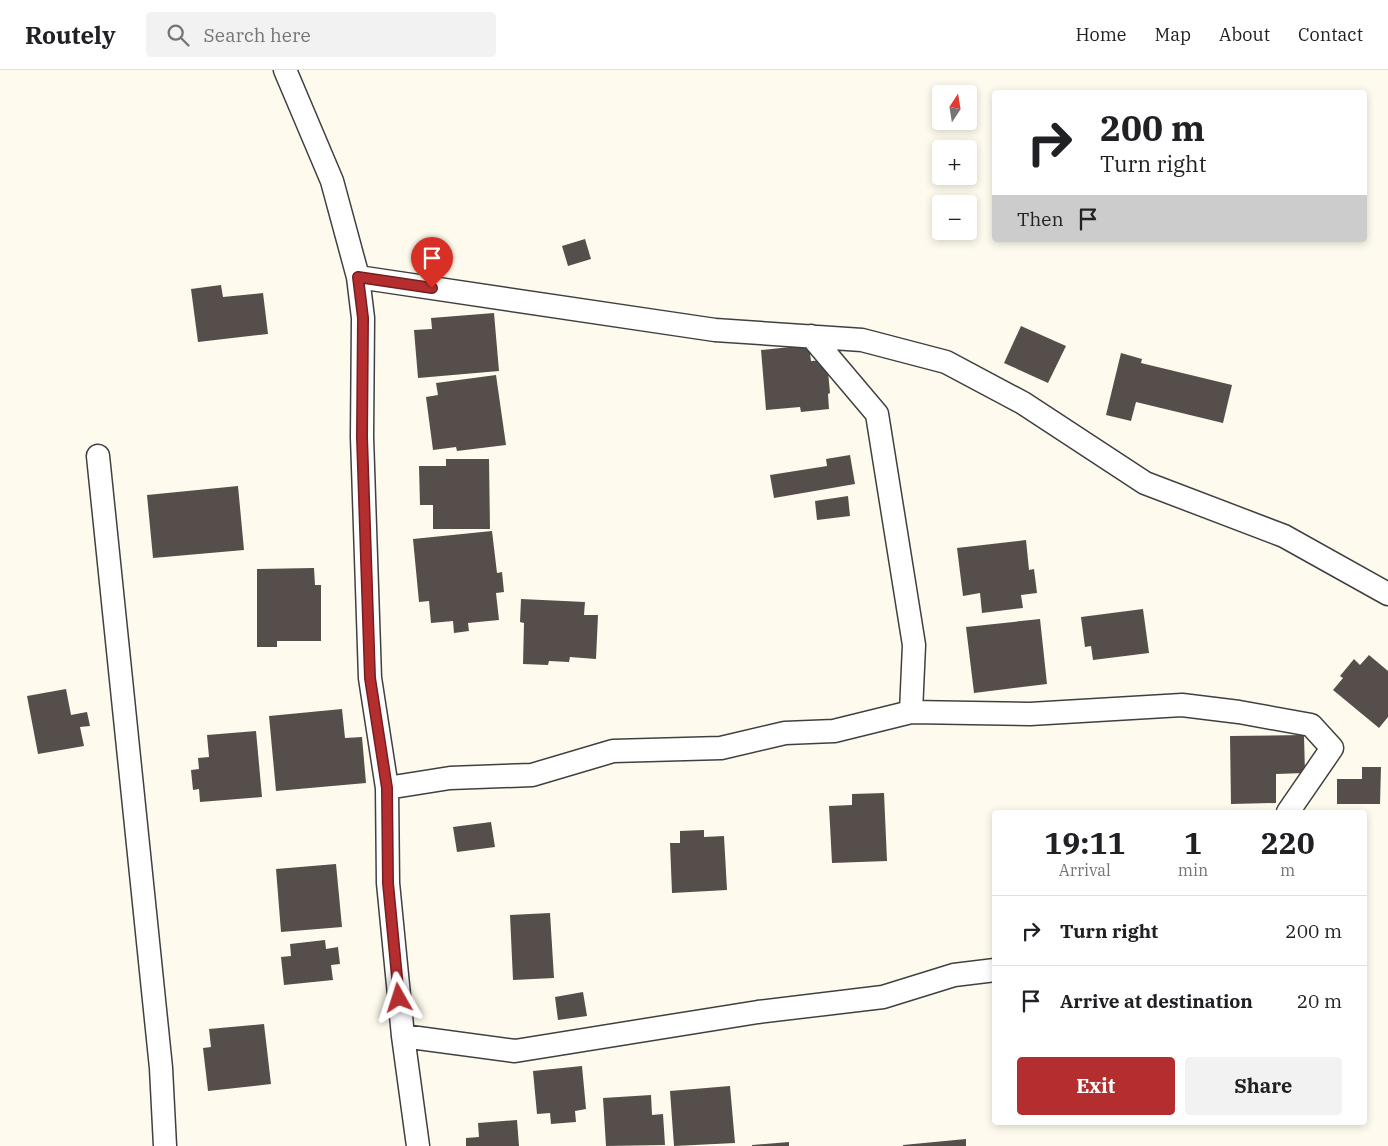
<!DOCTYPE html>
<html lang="en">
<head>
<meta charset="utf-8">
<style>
  body { margin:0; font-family:"IBM Plex Serif",serif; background:#f2f2f2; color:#202124; height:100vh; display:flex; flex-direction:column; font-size:19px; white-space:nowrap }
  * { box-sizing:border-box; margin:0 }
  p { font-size:16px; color:#757577 }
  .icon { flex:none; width:28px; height:28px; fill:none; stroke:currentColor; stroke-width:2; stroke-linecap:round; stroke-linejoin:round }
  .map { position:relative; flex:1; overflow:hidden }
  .side { position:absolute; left:992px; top:740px; width:375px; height:315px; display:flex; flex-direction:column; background:#fff; border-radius:5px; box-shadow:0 2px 8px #0003 }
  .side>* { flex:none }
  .guide { position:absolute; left:992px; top:20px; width:375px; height:152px; border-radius:5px; box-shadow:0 2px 8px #0003; background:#fff; color:#202124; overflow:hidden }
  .needle { width:32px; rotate:12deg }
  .controls { position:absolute; left:932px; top:15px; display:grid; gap:10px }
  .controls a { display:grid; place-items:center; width:45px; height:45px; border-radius:5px; background:#fff; box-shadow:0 2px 8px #0003; font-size:25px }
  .pin { position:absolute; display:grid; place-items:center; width:42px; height:42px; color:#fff; margin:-51px -21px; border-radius:50% 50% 50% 0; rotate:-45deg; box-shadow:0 0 5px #0007 }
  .pin .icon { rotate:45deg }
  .me { position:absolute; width:55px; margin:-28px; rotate:354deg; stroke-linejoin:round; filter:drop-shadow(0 0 4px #0008) }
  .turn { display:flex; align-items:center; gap:18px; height:105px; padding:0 25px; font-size:22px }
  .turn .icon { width:65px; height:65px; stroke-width:2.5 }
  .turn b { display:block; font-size:35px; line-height:42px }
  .then { display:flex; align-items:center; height:48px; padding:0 25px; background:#0003; gap:10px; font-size:19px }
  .eta { display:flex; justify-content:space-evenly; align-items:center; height:85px; text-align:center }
  .eta b { font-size:30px; font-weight:700; line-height:35px }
  .action { display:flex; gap:10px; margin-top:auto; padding:10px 25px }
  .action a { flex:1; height:58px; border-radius:5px; background:#b42e30; color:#fff; font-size:20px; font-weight:700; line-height:58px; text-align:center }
  .action a+a { background:#f2f2f2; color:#202124 }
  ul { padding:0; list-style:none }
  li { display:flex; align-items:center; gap:15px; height:70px; padding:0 25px; border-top:1px solid #e0e0e0 }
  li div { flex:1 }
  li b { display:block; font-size:19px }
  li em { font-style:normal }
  header { display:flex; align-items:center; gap:30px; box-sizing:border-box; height:70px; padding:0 25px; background:#fff; border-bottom:1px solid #e0e0e0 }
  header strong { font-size:24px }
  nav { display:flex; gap:28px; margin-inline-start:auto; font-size:18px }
  .search { width:350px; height:45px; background:#f2f2f2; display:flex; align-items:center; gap:12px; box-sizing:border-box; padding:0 18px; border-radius:5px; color:#757577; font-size:19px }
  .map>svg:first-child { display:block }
</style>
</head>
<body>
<header>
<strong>Routely</strong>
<div class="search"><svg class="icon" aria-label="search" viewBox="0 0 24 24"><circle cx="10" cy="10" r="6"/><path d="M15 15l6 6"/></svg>Search here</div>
<nav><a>Home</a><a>Map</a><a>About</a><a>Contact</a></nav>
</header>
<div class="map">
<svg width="1388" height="1076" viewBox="0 0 1388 1076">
  <rect width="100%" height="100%" fill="#fefbee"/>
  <path fill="#554e4a" d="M585,169l6,20 -23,7 -6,-20z
    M221,215l2,12 40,-4 5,41 -70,8 -7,-53z
    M494,243l5,58 -81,7 -4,-48 18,-1 -1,-11z
    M1021,256l45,20 -18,37 -44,-20z
    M809,275l2,16 16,-1 3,33 -2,1 1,15 -28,3 -1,-5 -34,3 -5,-60z
    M1121,283l21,6 -1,4 91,22 -9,38 -87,-21 -5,19 -25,-6z
    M496,305l10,70 -49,6 -1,-4 -23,3 -7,-53 12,-2 -2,-12z
    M850,385l5,29 -81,14 -4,-23 57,-9 -1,-7z
    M446,389h43l1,70h-57v-24h-13l-1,-39h27z
    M238,416l6,64 -91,8 -6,-63z
    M848,426l2,20 -33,4 -2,-19z
    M492,461l5,42 5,-1 2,20 -8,1 3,27 -31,3 1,8 -15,2 -1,-12 -22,2 -2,-22 -10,1 -6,-63z
    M1026,470l3,30 5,-1 3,24 -16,2 2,13 -41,5 -2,-20 -17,3 -6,-48z
    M314,498l1,17h6v56h-44v6h-20v-78z
    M521,529l64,3 -1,13h14l-2,44 -26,-2 -1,5 -20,-1 -1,4 -25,-1 1,-41 -4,-1z
    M1143,539l6,44 -56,7 -2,-14 -6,1 -4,-30z
    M1040,549l7,65 -73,9 -8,-66z
    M1369,585l19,16v46l-9,11 -46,-38 10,-12 -3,-2 14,-17 6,6z
    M66,619l5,26 16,-3 3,14 -10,1 4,19 -46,8 -11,-58z
    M342,639l3,29 17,-1 4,46 -90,8 -7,-75z
    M256,661l6,66 -62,5 -1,-13 -6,1 -2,-20 8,-1 -1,-11 11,-1 -2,-22z
    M1304,665l1,38 -29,1v29l-45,1 -1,-68z
    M1362,697h19l-1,37h-43v-25h25z
    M884,723l3,68 -55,2 -3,-57 23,-1v-11z
    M491,752l4,25 -38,5 -4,-25z
    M704,760v7l20,-1 3,54 -55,3 -2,-50h10v-12z
    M336,794l6,63 -61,5 -5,-63z
    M550,843l4,65 -41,2 -3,-65z
    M325,870l1,9 12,-2 2,17 -9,1 2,15 -49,5 -3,-28 10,-1 -1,-12z
    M583,922l4,24 -29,4 -3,-23z
    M264,954l7,60 -63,7 -5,-43 8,-1 -2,-18z
    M582,996l4,43 -11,2 1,11 -25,2 -1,-11 -13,1 -4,-43z
    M730,1016l5,57 -61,3 -4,-55z
    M651,1025l1,20 11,-1 2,31 -59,1 -3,-48z
    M517,1050l2,26h-53v-8l13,-1 -1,-14z
    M966,1069v7h-63v-1z
    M789,1072v4h-37v-1z"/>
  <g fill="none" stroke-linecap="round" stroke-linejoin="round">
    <defs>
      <path id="minor" d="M285,0l47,111 26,96
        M811,266l66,78 37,231 -3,67
        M98,386l63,612 4,78
        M387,718l63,-10 82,-3 81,-24 108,-3 64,-15 49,-2 77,-19 119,2 152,-9 57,7 72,13 21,23 -44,64
        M403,966l112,15 243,-39 125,-15 71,-22 41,-5
        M418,1076l-15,-110 -15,-153 -1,-95 -17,-110 -8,-241 1,-119 -5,-41 357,53 147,10 84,22 77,41 122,80 139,53 104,58"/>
    </defs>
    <use href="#minor" stroke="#404040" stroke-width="25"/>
    <use href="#minor" stroke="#fff" stroke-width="22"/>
  </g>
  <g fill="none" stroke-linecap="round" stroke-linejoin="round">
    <defs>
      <path id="route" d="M399,928l-11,-115 -1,-95 -17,-110 -8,-241 1,-119 -5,-41 74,11"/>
    </defs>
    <use href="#route" stroke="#751e1f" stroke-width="12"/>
    <use href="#route" stroke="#b42e30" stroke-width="9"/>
  </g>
</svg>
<div class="controls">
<a><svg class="needle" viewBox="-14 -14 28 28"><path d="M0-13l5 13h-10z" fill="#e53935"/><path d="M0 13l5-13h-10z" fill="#757577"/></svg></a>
<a>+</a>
<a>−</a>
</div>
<div class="pin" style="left:432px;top:218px;background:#d93025"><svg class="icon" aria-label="arrive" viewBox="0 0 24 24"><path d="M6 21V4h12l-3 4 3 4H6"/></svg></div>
<svg class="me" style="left:399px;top:928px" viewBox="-20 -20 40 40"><path d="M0-17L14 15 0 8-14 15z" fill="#b42e30" stroke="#fff" stroke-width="4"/></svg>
<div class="guide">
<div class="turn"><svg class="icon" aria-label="right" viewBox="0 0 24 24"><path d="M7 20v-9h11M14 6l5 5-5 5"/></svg><div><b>200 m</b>Turn right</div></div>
<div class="then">Then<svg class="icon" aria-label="arrive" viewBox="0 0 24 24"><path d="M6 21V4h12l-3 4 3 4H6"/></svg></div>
</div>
<section class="side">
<div class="eta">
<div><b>19:11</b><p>Arrival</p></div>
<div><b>1</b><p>min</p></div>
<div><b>220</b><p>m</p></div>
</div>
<ul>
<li><svg class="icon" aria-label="right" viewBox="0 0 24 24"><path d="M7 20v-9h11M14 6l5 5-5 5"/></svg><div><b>Turn right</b></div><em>200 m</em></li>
<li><svg class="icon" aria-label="arrive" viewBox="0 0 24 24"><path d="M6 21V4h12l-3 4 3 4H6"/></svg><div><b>Arrive at destination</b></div><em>20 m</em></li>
</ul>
<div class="action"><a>Exit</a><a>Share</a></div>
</section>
</div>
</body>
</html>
